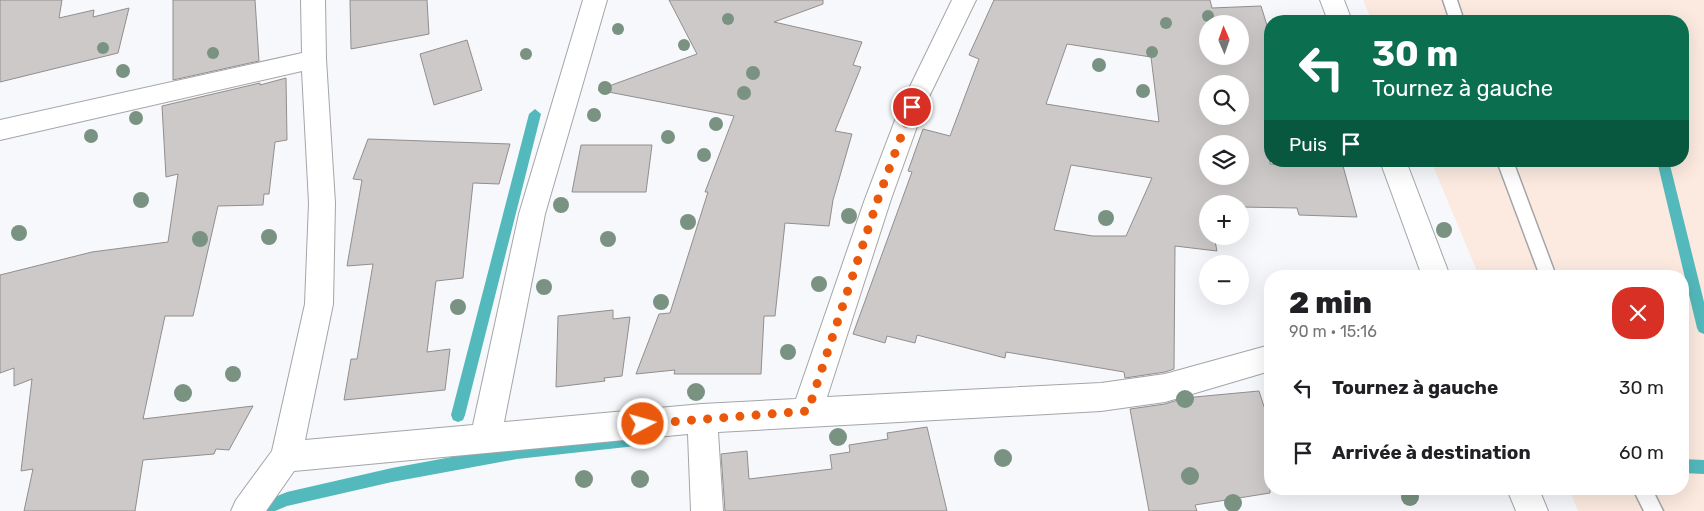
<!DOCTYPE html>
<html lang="fr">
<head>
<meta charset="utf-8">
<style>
  body { margin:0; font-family:Rubik,sans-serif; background:#f2f2f2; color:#202124; height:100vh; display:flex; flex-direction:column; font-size:19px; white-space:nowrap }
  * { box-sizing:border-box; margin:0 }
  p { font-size:16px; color:#757577 }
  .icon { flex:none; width:28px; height:28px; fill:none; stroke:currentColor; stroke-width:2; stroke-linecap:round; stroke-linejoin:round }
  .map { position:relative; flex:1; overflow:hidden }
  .side { position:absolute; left:1264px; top:270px; width:425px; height:225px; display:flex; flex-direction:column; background:#fff; border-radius:20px; box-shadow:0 5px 20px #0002 }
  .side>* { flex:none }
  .hud { position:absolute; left:1264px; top:15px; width:425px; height:152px; border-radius:20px; box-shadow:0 5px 20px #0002; background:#0b6e4f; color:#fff; overflow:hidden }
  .needle { width:32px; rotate:358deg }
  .controls { position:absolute; left:1199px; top:15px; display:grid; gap:10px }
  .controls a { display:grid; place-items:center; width:50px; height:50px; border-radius:50%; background:#fff; box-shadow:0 5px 20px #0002; font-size:25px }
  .pin { position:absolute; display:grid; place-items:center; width:42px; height:42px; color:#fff; margin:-21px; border:2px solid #fff; border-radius:50%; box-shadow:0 1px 5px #0007 }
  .me { position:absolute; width:55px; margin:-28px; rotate:84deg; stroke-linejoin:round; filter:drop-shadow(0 0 4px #0008) }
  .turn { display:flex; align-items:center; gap:18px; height:105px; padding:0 25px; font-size:22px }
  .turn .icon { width:65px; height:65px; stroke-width:2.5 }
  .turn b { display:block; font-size:35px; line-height:42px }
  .then { display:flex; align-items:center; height:48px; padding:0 25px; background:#0003; gap:10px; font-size:19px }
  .round { display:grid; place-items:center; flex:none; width:52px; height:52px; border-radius:20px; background:#f2f2f2 }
  .overview { display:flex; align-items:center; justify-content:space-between; height:85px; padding:0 25px }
  h1 { font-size:30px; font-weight:800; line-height:38px }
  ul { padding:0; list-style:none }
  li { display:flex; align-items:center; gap:15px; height:65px; padding:0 25px }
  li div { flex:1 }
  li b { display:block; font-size:19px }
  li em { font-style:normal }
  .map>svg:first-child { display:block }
</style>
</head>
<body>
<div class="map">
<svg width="1704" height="511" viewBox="0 0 1704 511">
  <rect width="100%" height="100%" fill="#f7f8fb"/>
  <path fill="#fceae0" d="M1363,0h341v511h-126l-9,-22h113v-213h-203l-48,-115h251v-140h-310z"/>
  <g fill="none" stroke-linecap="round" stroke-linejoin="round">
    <path fill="#53b9bc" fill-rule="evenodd" d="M535,109l6,5 -76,301 -2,5 -5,2 -5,-2 -2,-5 78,-301z
      M1657,161h12l35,141v32l-5,-2 -2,-4z
      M636,432l5,2 2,5 -2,5 -5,2 -119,13 -125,23 -105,24 -12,5h-17l7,-10 22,-9 105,-24 125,-23z
      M1682,459l22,1v14l-22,-1z"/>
  </g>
  <path fill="#cdc9c9" stroke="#918e8d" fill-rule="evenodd" d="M0,0h62l-3,18 35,-8 -1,7 36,-9 -11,45 -118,29z
    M173,0h82l4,61 -86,19z
    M350,0h77l2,34 -78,15z
    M669,0h154v4l-49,18 88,20 -9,23 8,2 -26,64 17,3 -19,66 -4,26 -44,-3 -10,93h-11l-3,58h-87l1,-4 -39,4 23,-60 11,-1 38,-121h-3l29,-76 -136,-26 99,-36z
    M994,0h216l2,8 49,-2 9,29v129l73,2 14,51 -58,-2 -2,-7 -57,-1v-3h-32v32h6l3,15 -42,-5 -1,123 -9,3 -40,6 -1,-6 -118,-20 -1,6 -88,-23 -2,8 -28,-7 -2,7 -32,-9 59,-162 -4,-1 15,-42 27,7 29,-77 -10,-4zM1208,24h32v32h-32zM1067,44l84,13 8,65 -113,-18zM1208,84h32v32h-32zM1208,144h32v32h-32zM1071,165l81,13 -26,58h-33l-39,-6z
    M467,40l15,50 -48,15 -14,-51z
    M286,78l1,62 -12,2 -6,52h-5l-1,11 -45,1 -25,110h-28l-22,103 110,-13 -24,44 -13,-1 -2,5 -71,6 -8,51h-111l9,-42 -12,2 11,-92 -18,7v-18l-14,5v-98l92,-23 76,-10 10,-68 -12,3 -4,-71 98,-23v2z
    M368,139l142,5 -11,40 -26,-1 -10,95 -27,3 -9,71 23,-3 -5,41 -101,10 7,-41h6l16,-95 -26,2 15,-86 -9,-1z
    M581,145h71l-6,47h-74z
    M613,310v9l17,-2 -8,59 -18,2 1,3 -49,6 2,-71z
    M1259,391l11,34v68l-75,12 2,6h-48l-19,-102 35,-5 19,-6z
    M927,427l20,84h-222l-4,-57 26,-3 2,28 83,-10 -2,-14 20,-3 -1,-7 39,-6 -1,-6z"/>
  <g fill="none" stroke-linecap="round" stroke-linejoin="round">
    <defs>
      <path id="lane" d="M1443,0h14l7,21h-14z
        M1497,161h16l43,115h-16z
        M1633,489h19l11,22h-19z"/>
      <path id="street" d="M301,0h24l1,59 9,144 -2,101 -28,136 168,-15 46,-211 64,-214h24l-62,214 -41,208 198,-18 94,-5 69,-200 35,-92 52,-107h24l-52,107 -33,92 -64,198 274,-14 64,-9 105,-29v26l-105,31 -64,9 -383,21 5,79h-32l-3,-77 -394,37 -28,40h-35l5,-11 36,-49 33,-147 4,-101 -7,-132 -302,69v-20l302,-67z
        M1320,0h24l8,21h-24z
        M1380,161h26l44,115h-28z
        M1507,489h32l9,22h-32z"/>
    </defs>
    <use href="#lane" stroke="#a3a5a7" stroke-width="3"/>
    <use href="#street" stroke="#a3a5a7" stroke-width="2"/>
    <use href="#lane" fill="#fff" fill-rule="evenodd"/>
    <use href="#street" fill="#fff" fill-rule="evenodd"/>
  </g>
  <g fill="#799281">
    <circle cx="1208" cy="16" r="6"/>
    <circle cx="728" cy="19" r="6"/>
    <circle cx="1166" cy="23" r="6"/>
    <circle cx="618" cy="29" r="6"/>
    <circle cx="684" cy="45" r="6"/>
    <circle cx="103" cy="48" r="6"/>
    <circle cx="1152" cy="52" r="6"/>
    <circle cx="213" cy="53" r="6"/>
    <circle cx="526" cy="54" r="6"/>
    <circle cx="1099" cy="65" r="7"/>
    <circle cx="123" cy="71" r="7"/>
    <circle cx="753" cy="73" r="7"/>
    <circle cx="605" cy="88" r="7"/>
    <circle cx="1143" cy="91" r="7"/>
    <circle cx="744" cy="93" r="7"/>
    <circle cx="594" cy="115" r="7"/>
    <circle cx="136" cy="118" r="7"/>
    <circle cx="716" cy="124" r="7"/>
    <circle cx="91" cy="136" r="7"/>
    <circle cx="668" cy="137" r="7"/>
    <circle cx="704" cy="155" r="7"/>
    <circle cx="141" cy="200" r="8"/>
    <circle cx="561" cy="205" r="8"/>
    <circle cx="849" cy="216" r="8"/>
    <circle cx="1106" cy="218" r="8"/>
    <circle cx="688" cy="222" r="8"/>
    <circle cx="1444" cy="230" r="8"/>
    <circle cx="19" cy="233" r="8"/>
    <circle cx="269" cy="237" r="8"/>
    <circle cx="200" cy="239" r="8"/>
    <circle cx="608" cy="239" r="8"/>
    <circle cx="819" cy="284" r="8"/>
    <circle cx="544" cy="287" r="8"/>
    <circle cx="661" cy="302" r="8"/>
    <circle cx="458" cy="307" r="8"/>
    <circle cx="788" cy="352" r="8"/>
    <circle cx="233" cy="374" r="8"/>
    <circle cx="696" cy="392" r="9"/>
    <circle cx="183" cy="393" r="9"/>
    <circle cx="1185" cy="399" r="9"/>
    <circle cx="838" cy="437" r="9"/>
    <circle cx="1003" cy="458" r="9"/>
    <circle cx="1190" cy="476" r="9"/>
    <circle cx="584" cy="479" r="9"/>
    <circle cx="640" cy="479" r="9"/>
    <circle cx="1410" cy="497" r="9"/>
    <circle cx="1233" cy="503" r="9"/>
  </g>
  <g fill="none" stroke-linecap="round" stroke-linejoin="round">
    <path stroke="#ea580c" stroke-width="9" stroke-dasharray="0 16.2" d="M643,424l165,-13 70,-212 34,-92"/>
  </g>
</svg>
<div class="controls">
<a><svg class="needle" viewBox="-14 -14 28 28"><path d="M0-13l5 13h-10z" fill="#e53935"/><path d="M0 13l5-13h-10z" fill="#757577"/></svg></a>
<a><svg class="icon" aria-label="search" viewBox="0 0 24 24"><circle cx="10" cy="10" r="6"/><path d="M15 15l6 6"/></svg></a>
<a><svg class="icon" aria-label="layers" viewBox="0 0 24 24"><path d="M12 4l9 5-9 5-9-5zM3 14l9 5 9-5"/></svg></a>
<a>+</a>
<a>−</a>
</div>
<div class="pin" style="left:912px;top:107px;background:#d93025"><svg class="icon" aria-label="arrive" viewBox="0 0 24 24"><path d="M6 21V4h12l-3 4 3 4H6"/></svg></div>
<svg class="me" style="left:643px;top:424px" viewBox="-20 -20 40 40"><circle r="17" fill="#ea580c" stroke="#fff" stroke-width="3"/><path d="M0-11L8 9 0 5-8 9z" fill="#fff"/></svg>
<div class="hud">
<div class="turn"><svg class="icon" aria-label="left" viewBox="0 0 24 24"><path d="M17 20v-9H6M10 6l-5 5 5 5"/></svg><div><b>30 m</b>Tournez à gauche</div></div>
<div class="then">Puis<svg class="icon" aria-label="arrive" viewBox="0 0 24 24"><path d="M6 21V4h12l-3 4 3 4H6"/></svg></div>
</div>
<section class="side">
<div class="overview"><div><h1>2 min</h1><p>90 m · 15:16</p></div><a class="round" style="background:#d93025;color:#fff"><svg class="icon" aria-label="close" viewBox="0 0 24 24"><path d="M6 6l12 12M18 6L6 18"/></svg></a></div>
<ul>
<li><svg class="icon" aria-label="left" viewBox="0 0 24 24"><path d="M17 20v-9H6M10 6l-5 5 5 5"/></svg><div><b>Tournez à gauche</b></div><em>30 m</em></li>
<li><svg class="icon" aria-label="arrive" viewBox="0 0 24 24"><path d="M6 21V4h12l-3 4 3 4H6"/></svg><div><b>Arrivée à destination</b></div><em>60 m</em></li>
</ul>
</section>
</div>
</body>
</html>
